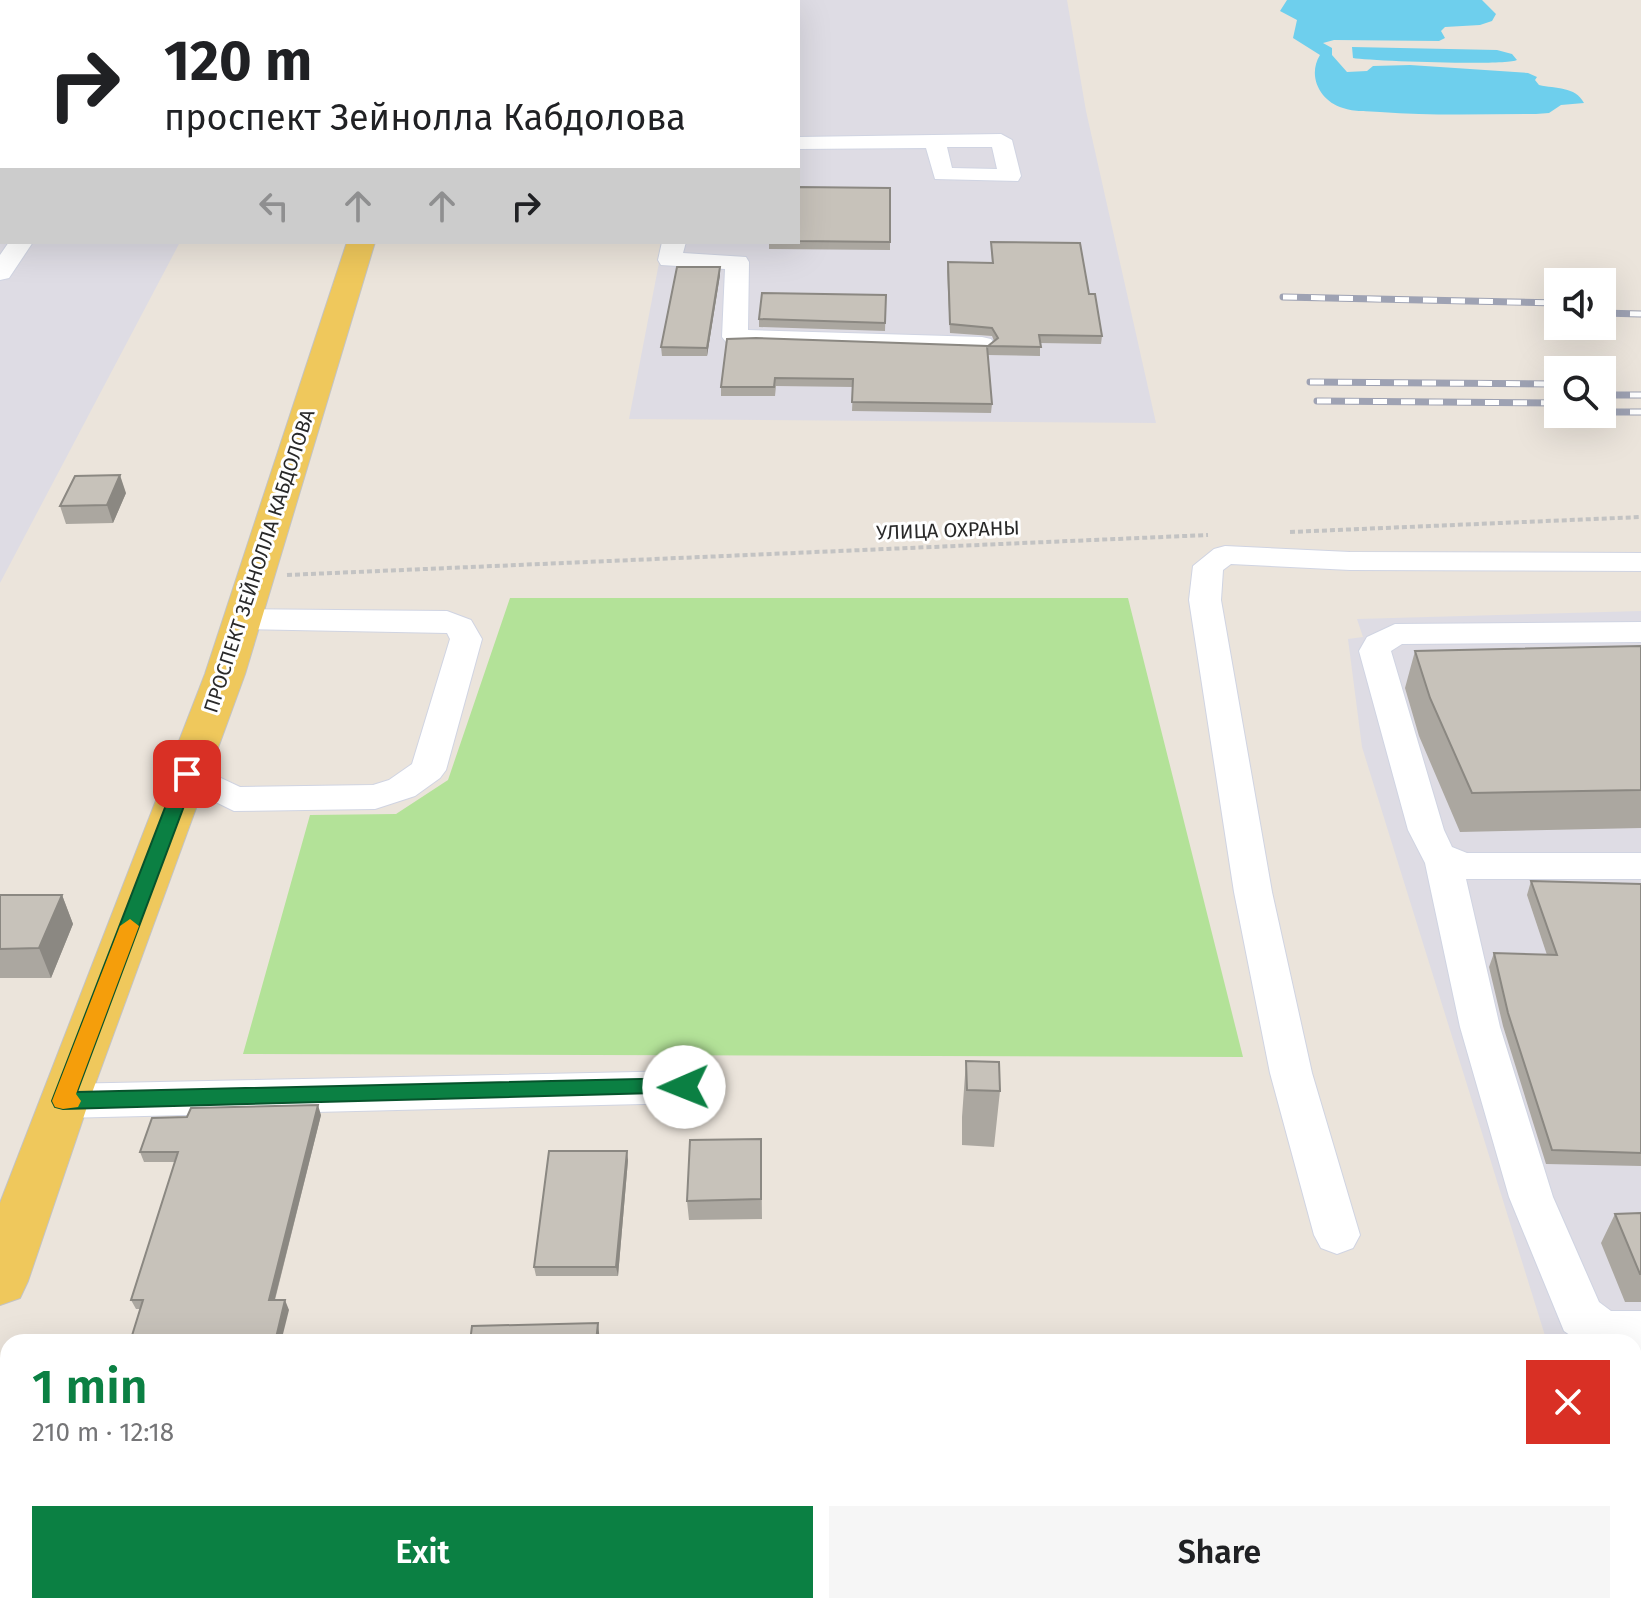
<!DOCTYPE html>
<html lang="en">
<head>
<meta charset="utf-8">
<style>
  body { margin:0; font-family:"Fira Sans",sans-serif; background:#f6f6f6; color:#202124; height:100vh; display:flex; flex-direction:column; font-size:30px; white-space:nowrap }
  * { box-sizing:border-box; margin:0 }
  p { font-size:26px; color:#757577 }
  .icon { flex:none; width:44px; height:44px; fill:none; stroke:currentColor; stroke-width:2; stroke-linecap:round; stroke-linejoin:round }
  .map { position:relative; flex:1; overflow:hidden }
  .side { position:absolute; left:0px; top:1334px; width:1642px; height:280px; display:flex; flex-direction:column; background:#fff; border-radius:24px 24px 0 0; box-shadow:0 8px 32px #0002 }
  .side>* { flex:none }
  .guide { position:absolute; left:0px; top:0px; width:800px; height:244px; box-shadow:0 8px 32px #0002; background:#fff; color:#202124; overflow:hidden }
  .buttons { position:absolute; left:1544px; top:268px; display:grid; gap:16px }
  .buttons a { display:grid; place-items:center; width:72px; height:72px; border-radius:0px; background:#fff; box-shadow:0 8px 32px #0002; font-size:40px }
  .pin { position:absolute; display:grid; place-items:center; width:68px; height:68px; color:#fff; margin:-34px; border-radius:16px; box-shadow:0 4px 12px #0006 }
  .me { position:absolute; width:88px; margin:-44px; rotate:269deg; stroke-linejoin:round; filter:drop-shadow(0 0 6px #0008) }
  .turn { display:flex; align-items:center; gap:28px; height:168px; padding:0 32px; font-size:36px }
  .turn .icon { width:104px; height:104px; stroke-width:2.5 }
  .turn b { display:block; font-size:56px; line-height:68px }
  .lanes { display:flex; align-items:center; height:76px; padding:0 32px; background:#0003; justify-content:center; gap:40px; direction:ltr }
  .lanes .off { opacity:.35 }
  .round { display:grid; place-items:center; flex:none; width:84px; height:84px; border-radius:0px; background:#f6f6f6 }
  .head { display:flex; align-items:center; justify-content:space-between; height:136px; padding:0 32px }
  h1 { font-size:48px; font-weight:600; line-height:60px; color:#0b8043 }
  .primary-button { display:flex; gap:16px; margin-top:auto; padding:16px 32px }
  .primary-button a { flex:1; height:92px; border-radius:0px; background:#0b8043; color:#fff; font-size:32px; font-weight:600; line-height:92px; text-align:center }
  .primary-button a+a { background:#f6f6f6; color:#202124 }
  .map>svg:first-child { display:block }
</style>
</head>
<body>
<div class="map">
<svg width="1641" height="1614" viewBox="0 0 1641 1614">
  <rect width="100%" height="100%" fill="#ebe4db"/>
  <path fill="#dedce4" d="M0,0h309l-307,2v240h178l-180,341z
    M554,0h513l19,111 70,312 -527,-4 34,-177h135v-240z
    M1641,611v755h-7v-24h-87l-185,-595 -14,-108 15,-2 -6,-18z
    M1634,1575h7v39h-1595l9,-7 55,-1h1524z"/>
  <path fill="#b3e298" d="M510,598h618l115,459 -1000,-3 67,-239 86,-1 52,-34z"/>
  <path fill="#6ecfed" d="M1287,0h195l14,14 -4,7 -12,4 -35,2 -4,4 4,7 -6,3 -105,-1 -11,3 9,5v7l15,17 20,-1 6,-5 37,-1 118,8 9,4 -2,3 4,5c17,4 36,1 45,18l-23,2 -12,8 -13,1c-52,0 -104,2 -156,-2 -12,-1 -26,0 -37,-4 -23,-7 -36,-32 -23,-53l-27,-17 4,-18 -17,-9z
    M1352,47l145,3 15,4 5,6c-10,6 -146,1 -164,-2z"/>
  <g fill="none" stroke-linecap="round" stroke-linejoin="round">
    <defs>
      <path id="minor" d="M0,16h2v12h-2z
        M1001,134l11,6 9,36 -3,5 -83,-2 -9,-31 -128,1v-12zM947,147h45l5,22 -45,-1z
        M0,171h2v14h-2z
        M9,242h24l-24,36 -9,2v-25z
        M662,242h24l-3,11 63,4 3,5 -1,68 234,7 9,2 4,6 -4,6 -9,2 -256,-11 -4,-5 3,-68 -64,-4 -3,-5z
        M1225,546l125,6 291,1v18l-291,-1 -119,-6 -8,6 -2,30 51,292 40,181 48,162 -7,13 -16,6 -16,-6 -7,-13 -44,-162 -36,-181 -45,-292 4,-34 21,-17z
        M241,609l206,2 24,9 11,19 -36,131 -6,8 -25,18 -40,13 -141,2 -59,-29 -6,-8 6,-8 12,-4 53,25 133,-2 16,-5 23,-16 38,-125 -3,-6 -206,-4 -11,-3 -5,-7 5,-7z
        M1641,622v20l-239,2 -11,7 53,179 8,17 15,6h174v26h-175l34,148 53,170 46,105 12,9h30v42h-7v-11h-54l-16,-11 -55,-134 -49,-170 -35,-164 -17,-33 -49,-179 8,-14 28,-13z
        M684,1071l15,4 6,12 -6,12 -15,4 -621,15 -15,-5 -6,-12 6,-12 15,-5z
        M1634,1506l7,3v66l-7,-3z
        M572,1606h54l1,8h-54z"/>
      <path id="major" d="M428,0h22v2h-22z
        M347,242h28l-130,432 -156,427 -61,180 -8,17 -20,7v-102l205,-529z
        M1641,1475v60l-7,1v-60z
        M0,1524h8v62h-8z"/>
    </defs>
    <use href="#minor" stroke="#d0d4e2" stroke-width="2"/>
    <use href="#major" stroke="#c3c3c3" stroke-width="2"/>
    <path stroke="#c3c3c3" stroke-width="4" stroke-dasharray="5 3" stroke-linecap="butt" d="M1290,532l351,-15
      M287,575l921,-40"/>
    <use href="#minor" fill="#fff" fill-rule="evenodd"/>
    <use href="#major" fill="#efc85c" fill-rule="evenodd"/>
    <defs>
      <path id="rail" d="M1283,297l275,6
        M1602,313l39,1
        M1310,382l248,2
        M1602,395h39
        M1317,401l241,2
        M1602,412h39"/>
    </defs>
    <use href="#rail" stroke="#9ea2b3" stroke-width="7"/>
    <use href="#rail" stroke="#fff" stroke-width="5" stroke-dasharray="14" stroke-linecap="butt"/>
  </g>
  <path fill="#aba7a0" d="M798,187l92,1v62l-121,-1v-7h29z
    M991,242l98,52 13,42 -1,8 -61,-1v13l-52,-1 4,49 -1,9 -139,-2 1,-24 -77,-1 -1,10h-54v-9l6,-48 260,12 1,-5 6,-5 -2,-5 -42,-3 -3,-62 1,-9 44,1z
    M720,267v8l-13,81h-45l-1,-9z
    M886,295l-1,36 -126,-4v-8z
    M126,493l-13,30 -47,1 -6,-18z
    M1641,646v182l-181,4 -41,-96 -14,-48 10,-37z
    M1531,881l110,3v282l-95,-2 -43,-138 -14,-59 5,-14 53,2 -20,-60z
    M0,895h62l11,29 -22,54h-51z
    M966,1061l34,30 -6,56 -32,-2v-28z
    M321,1115l-46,185 14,10 -153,-1 -5,-9 44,-138h-31l-4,-10z
    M761,1139l1,80 -73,1 -2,-19z
    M628,1160l-10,116h-82l-2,-9z
    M1641,1213v89h-16l-24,-59 14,-29z"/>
  <path fill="#8b8882" d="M0,57h2v23l-2,1z
    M720,267v8l-13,81v-8z
    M120,475l6,18 -13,30 -6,-18z
    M62,895l11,29 -22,54 -12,-30z
    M318,1105l3,10 -49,195 -3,-10z
    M627,1151l1,9 -10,116 -2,-9z
    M285,1300l4,10 -8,32h-6z
    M598,1323l2,19h-4z"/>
  <path fill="#c7c2ba" stroke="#8b8882" stroke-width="2" d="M0,38h2v19h-2z
    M798,187l92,1v54l-92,-1z
    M991,242l89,1 9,51h6l7,42 -63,-1 2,12 -53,-1 10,-8 -6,-10 -42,-4 -2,-62 45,1z
    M677,267h43l-13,81 -46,-1z
    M762,293l124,2 -1,28 -126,-4z
    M756,338l231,8 5,58 -140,-2 1,-23 -78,-1 -1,9h-53l6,-48z
    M120,475l-13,30 -47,1 15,-30z
    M1641,646v144l-169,3 -42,-95 -15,-47z
    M1531,881l110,3v269l-89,-3 -44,-137 -14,-60 63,2z
    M0,895h62l-23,53 -39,1z
    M966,1061l33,1 1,29 -33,-1z
    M318,1105l-49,195h16l-10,42h-145l13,-42h-12l47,-148h-38l12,-34 35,-1 4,-9z
    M761,1139v60l-74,2 3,-61z
    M549,1151h78l-11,116h-82z
    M1641,1213v61h-1l-25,-60z
    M598,1323l-2,19h-126l2,-16z"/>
  <path fill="#0b8043" stroke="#07532c" stroke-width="2" d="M187,768l9,6 -119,318 607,-14 8,3 3,6 -3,5 -629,17 -8,-2 -3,-6 126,-327z"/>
  <path fill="#f59e0b" d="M130,919l9,7 -63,168 5,7 -3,6 -15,2 -8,-2 -3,-6 68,-175z"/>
  <g text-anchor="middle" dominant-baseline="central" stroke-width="6" stroke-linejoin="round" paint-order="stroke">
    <g font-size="20" fill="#292929" stroke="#fff">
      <text transform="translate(948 530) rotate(-2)">УЛИЦА ОХРАНЫ</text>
      <text transform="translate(259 561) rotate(-72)">ПРОСПЕКТ ЗЕЙНОЛЛА КАБДОЛОВА</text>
    </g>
  </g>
</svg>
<div class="buttons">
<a><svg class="icon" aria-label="sound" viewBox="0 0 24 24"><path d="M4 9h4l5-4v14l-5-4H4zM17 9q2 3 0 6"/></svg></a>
<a><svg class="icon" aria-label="search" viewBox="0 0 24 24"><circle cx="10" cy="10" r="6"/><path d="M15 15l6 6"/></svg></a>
</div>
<div class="pin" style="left:187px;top:774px;background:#d93025"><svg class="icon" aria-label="arrive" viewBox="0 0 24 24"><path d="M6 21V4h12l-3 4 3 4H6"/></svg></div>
<svg class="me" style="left:684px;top:1087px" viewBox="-20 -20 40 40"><circle r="19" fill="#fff"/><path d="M0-13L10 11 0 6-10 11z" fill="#0b8043"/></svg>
<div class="guide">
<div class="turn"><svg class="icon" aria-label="right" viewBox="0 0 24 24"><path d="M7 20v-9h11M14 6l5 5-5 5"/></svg><div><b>120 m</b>проспект Зейнолла Кабдолова</div></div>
<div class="lanes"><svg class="icon off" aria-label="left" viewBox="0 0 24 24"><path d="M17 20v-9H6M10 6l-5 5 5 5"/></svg><svg class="icon off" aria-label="ahead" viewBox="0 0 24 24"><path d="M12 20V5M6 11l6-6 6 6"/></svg><svg class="icon off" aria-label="ahead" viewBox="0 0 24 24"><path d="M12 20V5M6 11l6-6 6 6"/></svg><svg class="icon" aria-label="right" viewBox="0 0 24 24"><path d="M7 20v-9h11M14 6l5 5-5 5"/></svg></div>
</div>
<section class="side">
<div class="head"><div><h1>1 min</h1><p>210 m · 12:18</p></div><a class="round" style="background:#d93025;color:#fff"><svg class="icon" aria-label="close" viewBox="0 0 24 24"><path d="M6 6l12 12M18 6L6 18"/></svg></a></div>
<div class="primary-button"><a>Exit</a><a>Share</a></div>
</section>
</div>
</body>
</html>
